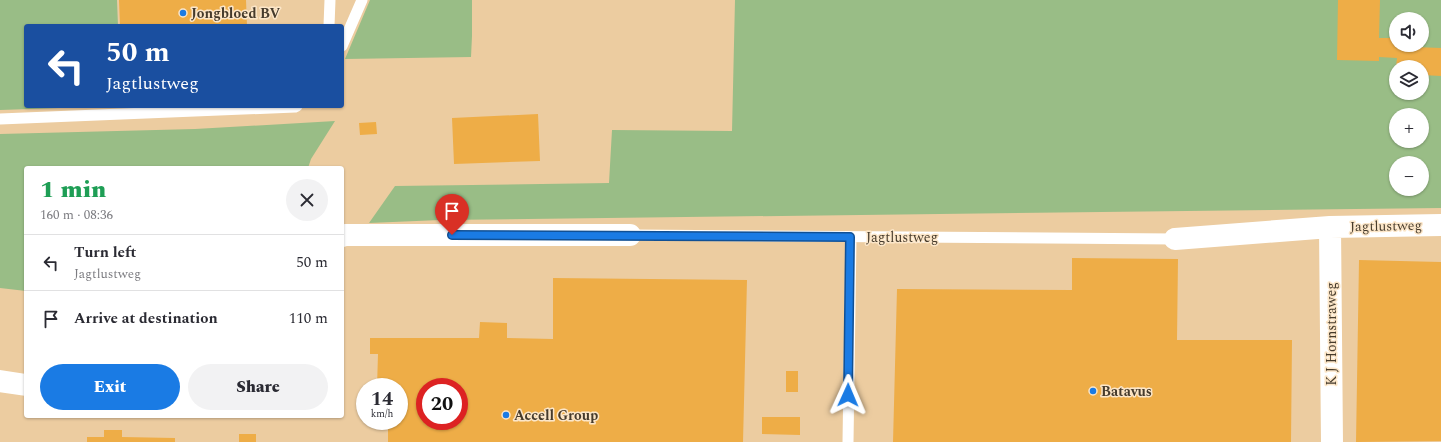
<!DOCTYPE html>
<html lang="en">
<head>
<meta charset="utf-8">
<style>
  body { margin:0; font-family:Spectral,serif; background:#f2f2f3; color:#2b2b33; height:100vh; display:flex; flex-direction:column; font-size:15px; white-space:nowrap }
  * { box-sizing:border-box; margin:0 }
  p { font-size:13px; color:#7c7c81 }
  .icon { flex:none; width:22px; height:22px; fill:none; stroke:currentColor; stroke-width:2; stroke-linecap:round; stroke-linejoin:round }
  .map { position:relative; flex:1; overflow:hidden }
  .panel { position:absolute; left:24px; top:166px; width:320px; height:252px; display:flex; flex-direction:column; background:#fff; border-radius:4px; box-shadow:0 1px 3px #0004 }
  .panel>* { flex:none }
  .guide { position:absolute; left:24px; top:24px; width:320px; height:84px; border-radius:4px; box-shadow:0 1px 3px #0004; background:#1a4fa0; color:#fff; overflow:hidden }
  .tools { position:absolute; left:1389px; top:12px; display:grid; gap:8px }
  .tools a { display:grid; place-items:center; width:40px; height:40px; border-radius:50%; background:#fff; box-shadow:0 1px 3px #0004; font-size:20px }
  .speed { position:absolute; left:356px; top:378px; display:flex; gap:8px; font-size:20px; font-weight:700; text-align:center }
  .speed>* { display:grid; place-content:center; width:52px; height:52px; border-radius:50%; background:#fff; box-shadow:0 1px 3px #0004; line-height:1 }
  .speed small { font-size:10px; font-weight:400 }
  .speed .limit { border:6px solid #d22; background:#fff; color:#111 }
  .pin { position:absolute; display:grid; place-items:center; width:34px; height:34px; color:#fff; margin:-41px -17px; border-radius:50% 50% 50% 0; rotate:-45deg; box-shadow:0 0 4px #0007 }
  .pin .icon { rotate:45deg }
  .me { position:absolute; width:44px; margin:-22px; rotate:1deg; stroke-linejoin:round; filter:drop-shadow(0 0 3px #0008) }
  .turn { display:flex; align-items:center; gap:14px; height:84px; padding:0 16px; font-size:18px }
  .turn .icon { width:52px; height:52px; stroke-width:2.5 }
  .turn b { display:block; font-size:28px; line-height:34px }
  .round { display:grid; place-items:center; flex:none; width:42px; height:42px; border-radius:21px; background:#f2f2f3 }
  .summary { display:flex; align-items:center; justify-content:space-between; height:68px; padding:0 16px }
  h1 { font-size:24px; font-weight:800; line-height:30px; color:#1e9e55 }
  .button { display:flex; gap:8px; margin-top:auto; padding:8px 16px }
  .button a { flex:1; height:46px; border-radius:24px; background:#1a7be4; color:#fff; font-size:16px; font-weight:800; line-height:46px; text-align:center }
  .button a+a { background:#f2f2f3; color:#2b2b33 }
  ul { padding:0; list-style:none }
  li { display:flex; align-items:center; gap:12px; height:56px; padding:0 16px; border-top:1px solid #e1e1e2 }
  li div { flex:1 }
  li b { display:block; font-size:15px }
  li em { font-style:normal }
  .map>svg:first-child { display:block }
</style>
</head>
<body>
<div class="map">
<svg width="1441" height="442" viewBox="0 0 1441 442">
  <rect width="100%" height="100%" fill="#f3d7b2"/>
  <path fill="#eccca0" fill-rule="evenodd" d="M0,0h1441v442h-1441zM1396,19h26v26h-26zM26,26h316v80h-316zM1396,67h26v26h-26zM1396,115h26v26h-26zM1396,163h26v26h-26zM26,168h316v248h-316zM365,387h34v34h-34zM425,387h34v34h-34z"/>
  <path fill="#99bd86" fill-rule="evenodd" d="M0,0h117l1,26h-92v80h94l-120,4z
    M370,0h102v36l-1,21 -126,2z
    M735,0h706v208l-1001,12 -71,3 26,-37 214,-3 3,-53 120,1zM1396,19h26v26h-26zM1396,67h26v26h-26zM1396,115h26v26h-26zM1396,163h26v26h-26z
    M335,121l-24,38 -3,9h-282v123l-26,-3v-154l195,-5z"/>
  <path fill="#eead47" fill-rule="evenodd" d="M119,0h127l1,26h-127z
    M1338,0h42l-1,38h17v7h18v2l27,1v28l-19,-1v-8h-26l1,-9 -18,-1v4l-42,-1z
    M538,114l2,47 -86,3 -2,-46z
    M376,122l1,12 -17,1 -1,-12z
    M1072,258l106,1 -1,81h115l-1,102h-398l4,-153 175,1z
    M1359,260l82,2v179l-85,1z
    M553,278l194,2 -4,162h-355v-18h-12v-3h23v-34h-22l1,-33h-8v-16h109l1,-16 27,1v15l46,1zM425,387h34v34h-34z
    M786,371h12v21h-12z
    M762,417h38v18l-38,-1z
    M104,430h18v7l53,1v4h-88v-5h17z
    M239,434h17v8h-17z"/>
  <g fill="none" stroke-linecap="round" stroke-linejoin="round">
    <path stroke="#fff" stroke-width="11" d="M329,26l1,-26
      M342,46l20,-46
      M0,119l295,-12 2,-1
      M630,235l545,4
      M848,442l3,-205"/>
    <path stroke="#fff" stroke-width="22" d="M1330,227l2,215
      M342,236l3,-1h285
      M1175,239l155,-12 111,-2
      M0,381l26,4"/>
  </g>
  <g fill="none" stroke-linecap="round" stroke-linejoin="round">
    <defs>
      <path id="route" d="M452,235l398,2 -2,158"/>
    </defs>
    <use href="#route" stroke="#115094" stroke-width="10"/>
    <use href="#route" stroke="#1a7be4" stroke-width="7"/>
  </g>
  <g fill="#1a7be4" stroke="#fce6c8" stroke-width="1.5">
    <circle cx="183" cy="13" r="4"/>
    <circle cx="1093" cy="391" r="4"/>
    <circle cx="506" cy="415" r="4"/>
  </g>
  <g text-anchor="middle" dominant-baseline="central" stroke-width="3" stroke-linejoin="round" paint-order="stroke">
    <g font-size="14" font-weight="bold" fill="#463b2c" stroke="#fce6c8" text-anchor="start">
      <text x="191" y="13">Jongbloed BV</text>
      <text x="1101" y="391">Batavus</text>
      <text x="514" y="415">Accell Group</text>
    </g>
    <g font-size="14" fill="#463b2c" stroke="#fce6c8">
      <text transform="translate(1386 226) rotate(-1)">Jagtlustweg</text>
      <text x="902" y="237">Jagtlustweg</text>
      <text transform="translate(1331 334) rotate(-90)">K J Hornstraweg</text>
    </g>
  </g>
</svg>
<div class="tools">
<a><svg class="icon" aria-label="sound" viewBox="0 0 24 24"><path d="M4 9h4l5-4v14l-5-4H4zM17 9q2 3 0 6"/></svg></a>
<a><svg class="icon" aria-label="layers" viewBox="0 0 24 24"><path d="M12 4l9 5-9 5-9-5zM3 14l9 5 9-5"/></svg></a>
<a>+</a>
<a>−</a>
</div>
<div class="speed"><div>14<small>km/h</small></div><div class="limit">20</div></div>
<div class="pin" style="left:452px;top:235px;background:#d93025"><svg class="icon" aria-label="arrive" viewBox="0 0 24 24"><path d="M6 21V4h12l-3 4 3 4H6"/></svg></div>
<svg class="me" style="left:848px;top:395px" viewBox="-20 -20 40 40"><path d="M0-17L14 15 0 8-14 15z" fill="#1a7be4" stroke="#fff" stroke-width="4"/></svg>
<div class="guide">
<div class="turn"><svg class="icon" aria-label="left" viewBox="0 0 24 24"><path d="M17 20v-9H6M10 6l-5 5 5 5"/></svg><div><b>50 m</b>Jagtlustweg</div></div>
</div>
<section class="panel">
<div class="summary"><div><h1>1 min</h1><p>160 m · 08:36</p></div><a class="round"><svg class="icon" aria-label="close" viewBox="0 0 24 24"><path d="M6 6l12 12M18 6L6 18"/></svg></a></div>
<ul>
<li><svg class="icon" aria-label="left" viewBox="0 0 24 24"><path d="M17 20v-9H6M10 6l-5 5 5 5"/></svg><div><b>Turn left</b><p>Jagtlustweg</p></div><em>50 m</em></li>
<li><svg class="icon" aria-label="arrive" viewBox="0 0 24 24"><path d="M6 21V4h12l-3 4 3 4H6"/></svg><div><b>Arrive at destination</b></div><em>110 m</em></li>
</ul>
<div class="button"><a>Exit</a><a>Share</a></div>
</section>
</div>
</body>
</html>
